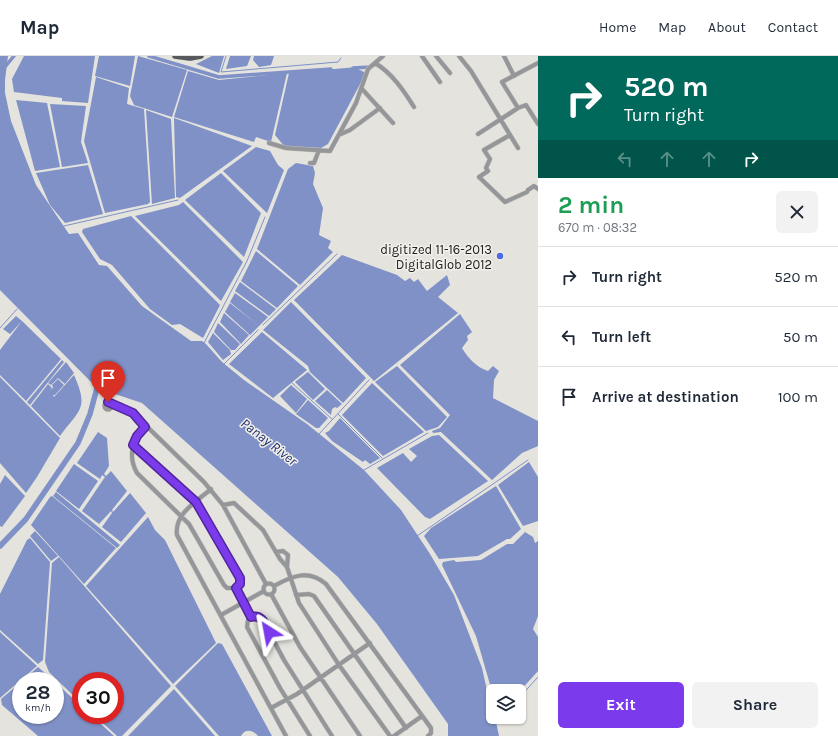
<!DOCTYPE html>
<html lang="en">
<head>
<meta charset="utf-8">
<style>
  body { margin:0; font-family:Karla,sans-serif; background:#f2f2f3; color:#1f2937; height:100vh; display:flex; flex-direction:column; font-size:15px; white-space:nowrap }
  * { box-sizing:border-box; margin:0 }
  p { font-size:13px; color:#747a83 }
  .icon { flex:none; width:22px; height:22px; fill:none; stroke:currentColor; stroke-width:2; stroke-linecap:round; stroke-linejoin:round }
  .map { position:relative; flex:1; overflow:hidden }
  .details { display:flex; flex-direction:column; background:#fff; width:300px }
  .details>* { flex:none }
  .guide { background:#00695c; color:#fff; overflow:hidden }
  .fabs { position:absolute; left:486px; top:628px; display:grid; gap:8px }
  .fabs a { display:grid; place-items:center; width:40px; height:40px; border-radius:6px; background:#fff; box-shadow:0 1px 3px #0004; font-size:20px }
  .speed { position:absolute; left:12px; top:616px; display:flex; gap:8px; font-size:20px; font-weight:700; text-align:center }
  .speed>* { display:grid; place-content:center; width:52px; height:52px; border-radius:50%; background:#fff; box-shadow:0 1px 3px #0004; line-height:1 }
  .speed small { font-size:10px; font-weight:400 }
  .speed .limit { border:6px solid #d22; background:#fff; color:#111 }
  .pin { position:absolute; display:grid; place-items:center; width:34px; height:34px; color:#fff; margin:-41px -17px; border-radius:50% 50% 50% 0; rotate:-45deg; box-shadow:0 0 4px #0007 }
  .pin .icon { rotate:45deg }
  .me { position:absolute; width:44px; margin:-22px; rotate:326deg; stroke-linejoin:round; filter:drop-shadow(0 0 3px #0008) }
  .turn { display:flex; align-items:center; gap:14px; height:84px; padding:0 20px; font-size:18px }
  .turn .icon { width:52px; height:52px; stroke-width:2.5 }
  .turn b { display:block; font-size:28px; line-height:34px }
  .lanes { display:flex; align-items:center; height:38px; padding:0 20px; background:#0003; justify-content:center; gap:20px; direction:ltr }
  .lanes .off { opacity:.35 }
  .round { display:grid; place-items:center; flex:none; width:42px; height:42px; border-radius:6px; background:#f2f2f3 }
  .summary { display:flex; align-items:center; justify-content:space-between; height:68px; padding:0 20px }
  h1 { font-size:24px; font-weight:700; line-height:30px; color:#1e9e55 }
  .button { display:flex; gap:8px; margin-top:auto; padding:8px 20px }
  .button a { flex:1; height:46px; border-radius:6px; background:#7c3aed; color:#fff; font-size:16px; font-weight:700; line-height:46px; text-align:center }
  .button a+a { background:#f2f2f3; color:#1f2937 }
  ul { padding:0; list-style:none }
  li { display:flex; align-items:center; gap:12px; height:60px; padding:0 20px; border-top:1px solid #e0e1e3 }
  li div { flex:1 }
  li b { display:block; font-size:15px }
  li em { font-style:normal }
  header { display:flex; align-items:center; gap:24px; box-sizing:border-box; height:56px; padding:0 20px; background:#fff; border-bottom:1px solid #e0e1e3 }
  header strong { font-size:19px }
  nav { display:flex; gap:22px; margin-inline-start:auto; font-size:14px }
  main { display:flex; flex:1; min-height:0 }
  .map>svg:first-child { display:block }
</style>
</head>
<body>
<header>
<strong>Map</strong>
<nav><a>Home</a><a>Map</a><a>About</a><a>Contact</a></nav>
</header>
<main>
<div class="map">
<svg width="538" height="680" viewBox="0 0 538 680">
  <rect width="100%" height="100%" fill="#e4e3dd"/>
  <path fill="#7f91c7" d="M0,0h8l-3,24v13l6,28 25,64 33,49 9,-1 21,32 8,1 35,40 49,35h11l4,3 16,18 22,18 63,44 57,46 37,40 29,44 24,41 28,73 11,49h2l4,19h-51v-12l-71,-100 -39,-47 -196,-174 -45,-15 -97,-98z
    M24,0h71l-7,47 -26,-2v-3l-48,-6 -2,-13z
    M99,0h36l-5,30 -35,-10z
    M138,0l49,14 -15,47 -38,-12 -4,-9z
    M212,0h12l-5,17 -23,-9z
    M230,0h21l-4,10 -21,3z
    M254,0h20l-3,9 -12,2 -6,-7z
    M357,11l1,2 8,4 -38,71 -7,4 -36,-1 -10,-12 14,-62z
    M188,15l31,9 68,-7 -16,69 -15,-5 -2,5 -80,-25z
    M96,21l33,11 -2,16 17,5 6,93 -2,2 -43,9 -21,-72z
    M16,44l31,3 13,64 -25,4z
    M50,48l36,2 -5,36 7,21 -26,4z
    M146,54l25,9 4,79 -23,6z
    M174,62l78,28 -72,52 -4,-1z
    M256,91l14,4 8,14 6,5 -17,43 -44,-42z
    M296,107l17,3 2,7 -2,11 10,24 -4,27 12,6 -3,7 5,4 -33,33 -43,-36 31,-80z
    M88,109l15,49 -38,9 -15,-18 -14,-32z
    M221,117l40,40 -17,44 -59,-57z
    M183,146l60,60 -22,39 -86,-85 44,-11z
    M131,160l89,89 -17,33 -23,-14 -8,1 -22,-16 -38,-44 -12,-6 -18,-27 1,-3z
    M256,195l42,35 -21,22 -36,-27z
    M342,199l55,20 8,6 5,-3 4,4 4,-3 9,12 20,-16 3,10 -12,12 20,16 -84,68 -80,-81z
    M240,226l36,27 -7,7 -34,-25z
    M235,237l33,24 -9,9 -29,-24z
    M291,246l75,76 -23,25 -33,-31 -2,-6 -45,-36z
    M230,247l29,23 -9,9 -25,-23z
    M224,257l25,22 -8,9 -21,-22z
    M460,258l12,18 -5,4 1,4 -6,8c6,10 14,19 26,23l5,-5 6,5 -5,9 -1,18 45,23v25l-16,7 -30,27 -51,-48 -8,1 -1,-2 8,-3 10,-13 -50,-50z
    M16,260l6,5 -12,13 -7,-5z
    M22,265l39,38 -35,42 -26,-26v-25z
    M218,267l22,21 -5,6h-4l-17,-18z
    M262,276l45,38 -34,28 -44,-34z
    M213,277l17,17 1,4 -8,6 -15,-18z
    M62,304l2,2 -34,43 -3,-3z
    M66,306l8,11 -9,11 -7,-6 -7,7 -3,-2z
    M397,310l50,51 -9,10 -12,4 -51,-49z
    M308,316l17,17 -12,11 -18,-18z
    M74,319c15,34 6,34 -14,61l-29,-30 17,-22 4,4 -2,2 3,-2 -1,-3 6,-6 6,6 -9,10h-2l1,2z
    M0,321l60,61 -23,39 -11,16 -26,-30z
    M372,327l52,49 -41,24 -41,-41z
    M291,329l16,14 -11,14 -16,-17z
    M327,334l15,14 -5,4 -2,-1 -3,2 -1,6 -16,-14z
    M308,344l20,18 -9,10h-3l-20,-14z
    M340,362l40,40 -10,6 -5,-4 -2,2 -31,-21 -7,-8 4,-2z
    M98,376l9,6 2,28 -5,8 2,2 5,-5 16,20 -15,19 1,2 17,-19 16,20 -25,29 -19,-15 10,-14 -1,-2 -12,13 -17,-13 23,-34 -3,-2 -2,4 -23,-16z
    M439,379l49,46 -58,38 -5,-2 -48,-49 26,-15 8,9 6,-6 -8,-7 23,-13z
    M529,406l9,15v44l-15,5 -25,-41z
    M74,408l24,17 -19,28 -23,-18z
    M5,419l20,21 -23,31 -2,-1v-42z
    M496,430l25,43 -11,10h-3l-29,17 -39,3 -15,-23 7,-8z
    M56,436l64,53 -3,3 -64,-52z
    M52,440l64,52 -32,36 -53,-59 19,-28z
    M148,461l7,13 10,10 51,103 -43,41 -87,-98z
    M35,475l23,25 -7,5 -21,-25z
    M525,476l8,5 2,6 3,-2v75l-5,13 5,8v34l-19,21 -26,-1v4l-17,-59 -34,-71 1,-3 11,-2 2,2 25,-2 26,-16h6z
    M30,482l20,24 -7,98 -5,4 -38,-34v-36l27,-54z
    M59,501l112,129 -49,50h-5l-23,-21h21v-34h-34v22l-32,-31 -4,-10 7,-99z
    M0,576l37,34 -37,32z
    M218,587l4,1 50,92h-14c-5,-6 -13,-8 -17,0h-22l-44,-50z
    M38,611l16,14h-32z
    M21,626v33h34v-33l26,24v9h10l23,21h-76l-36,-31 -1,-6z
    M174,633l41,47h-87z"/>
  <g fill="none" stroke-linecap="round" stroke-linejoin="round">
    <path stroke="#7f91c7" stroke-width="1" d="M226,0l-5,16 117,-10 3,-4
      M64,170l114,-26
      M263,269l74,-71
      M0,272l17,-19
      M204,287l43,-82 18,-44
      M224,308l34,-34
      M292,327l40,36
      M338,358l44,44
      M319,378l50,-54
      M364,414l64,-37
      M417,480l111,-76
      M519,642l19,-21
      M496,668l7,-7"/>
    <path stroke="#7f91c7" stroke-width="3.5" d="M149,0l70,21 112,-8
      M353,12l17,-1
      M0,17l14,-17"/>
    <path stroke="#7f91c7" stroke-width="5.5" d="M0,490l26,-27 52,-76 12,-29 7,-26"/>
    <defs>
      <path id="minor" d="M422,0l18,26
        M436,0l14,17
        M459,0l12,15 47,77
        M504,0l10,20
        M375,7c17,10 29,28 39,44
        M362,33l31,34
        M518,52l-16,-26 36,-19
        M341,78l9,-4 30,-22
        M478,78l40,-26 8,-3 12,19
        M510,79l-26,15 6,9 -4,9 2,3 -9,6 26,25 22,-10 1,-2 6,-4 4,3
        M269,87l17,5 44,3 26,-48 12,-34 15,-13
        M310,107h4l5,-13
        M104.5 350a3.5 3.5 0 1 1 7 0a3.5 3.5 0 1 1-7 0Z
        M112,348l21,9 71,69 19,23 43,79
        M133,389l28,24 35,33 44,76 -1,6 -3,4h-9l-3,-3 -35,-61 -52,-51c-10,-18 -4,-32 8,-46
        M211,433c-15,13 -37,25 -34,46l109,201
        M223,449l11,-2 29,27 17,29 7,8 12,36 40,62 51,71
        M276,496l7,-1 5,4 -1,12
        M263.5 533a5.5 5.5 0 1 1 11 0a5.5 5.5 0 1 1-11 0Z
        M274,530c18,-10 34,-17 52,-2l105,144v5l-3,3
        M236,532l15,29
        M271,538l29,53 60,89
        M296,539l13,-1 5,2 92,132
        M221,559l43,-24
        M271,652l26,-14 73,-51
        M310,680l-30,-48 -33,-61 1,-7 5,-4 9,3 22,41 48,76
        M394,680l28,-20"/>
      <path id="major" d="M175,0l15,2 11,-2"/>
    </defs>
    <use href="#minor" stroke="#c1c0bb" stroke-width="5"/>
    <use href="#major" stroke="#c1c0bb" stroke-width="6"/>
    <use href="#minor" stroke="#959699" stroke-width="4"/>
    <use href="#major" stroke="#57585c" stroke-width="5.5"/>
  </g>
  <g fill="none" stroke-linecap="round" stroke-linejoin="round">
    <defs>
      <path id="route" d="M108,346l25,11 12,14 -8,9 -4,9 63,57 44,76v6l-4,4 15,29c11,-3 14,7 18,15"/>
    </defs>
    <use href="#route" stroke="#51269a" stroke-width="10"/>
    <use href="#route" stroke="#7c3aed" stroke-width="7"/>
  </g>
  <circle fill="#4f69de" stroke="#f1f0ea" stroke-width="1.5" cx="500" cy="200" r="4"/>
  <g text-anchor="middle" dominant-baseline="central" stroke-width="3" stroke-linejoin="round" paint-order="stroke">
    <g font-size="13" fill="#222220" stroke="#f1f0ea" text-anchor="end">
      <text x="492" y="193">digitized 11-16-2013<tspan x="492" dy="15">DigitalGlob 2012</tspan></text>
    </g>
    <g font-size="14" font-style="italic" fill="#223071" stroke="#f1f0ea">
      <text transform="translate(269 386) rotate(38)">Panay River</text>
    </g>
  </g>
</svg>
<div class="fabs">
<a><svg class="icon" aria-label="layers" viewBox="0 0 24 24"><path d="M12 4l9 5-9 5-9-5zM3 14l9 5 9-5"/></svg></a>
</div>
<div class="speed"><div>28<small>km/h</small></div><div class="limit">30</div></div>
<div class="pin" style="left:108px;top:346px;background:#d93025"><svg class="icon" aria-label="arrive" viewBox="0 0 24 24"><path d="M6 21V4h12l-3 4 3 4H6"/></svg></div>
<svg class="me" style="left:269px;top:576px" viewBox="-20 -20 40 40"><path d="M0-17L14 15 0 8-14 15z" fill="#7c3aed" stroke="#fff" stroke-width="4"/></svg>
</div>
<section class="details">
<div class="guide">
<div class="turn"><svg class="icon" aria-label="right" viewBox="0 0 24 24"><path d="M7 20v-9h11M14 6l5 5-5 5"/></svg><div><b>520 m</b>Turn right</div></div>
<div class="lanes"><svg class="icon off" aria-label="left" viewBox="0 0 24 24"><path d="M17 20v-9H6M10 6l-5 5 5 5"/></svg><svg class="icon off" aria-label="ahead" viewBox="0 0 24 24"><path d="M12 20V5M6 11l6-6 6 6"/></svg><svg class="icon off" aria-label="ahead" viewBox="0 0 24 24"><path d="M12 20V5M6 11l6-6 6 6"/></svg><svg class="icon" aria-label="right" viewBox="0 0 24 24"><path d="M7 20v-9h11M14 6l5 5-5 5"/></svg></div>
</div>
<div class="summary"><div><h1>2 min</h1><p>670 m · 08:32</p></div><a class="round"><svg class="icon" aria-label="close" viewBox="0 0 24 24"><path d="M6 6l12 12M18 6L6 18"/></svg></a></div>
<ul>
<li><svg class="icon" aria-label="right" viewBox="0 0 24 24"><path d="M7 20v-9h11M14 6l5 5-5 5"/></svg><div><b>Turn right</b></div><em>520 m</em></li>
<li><svg class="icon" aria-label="left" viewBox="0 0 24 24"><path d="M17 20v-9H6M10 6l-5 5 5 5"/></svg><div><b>Turn left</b></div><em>50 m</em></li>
<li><svg class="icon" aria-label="arrive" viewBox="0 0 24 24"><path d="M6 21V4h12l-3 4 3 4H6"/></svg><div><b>Arrive at destination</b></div><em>100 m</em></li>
</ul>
<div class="button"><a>Exit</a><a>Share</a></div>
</section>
</main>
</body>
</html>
